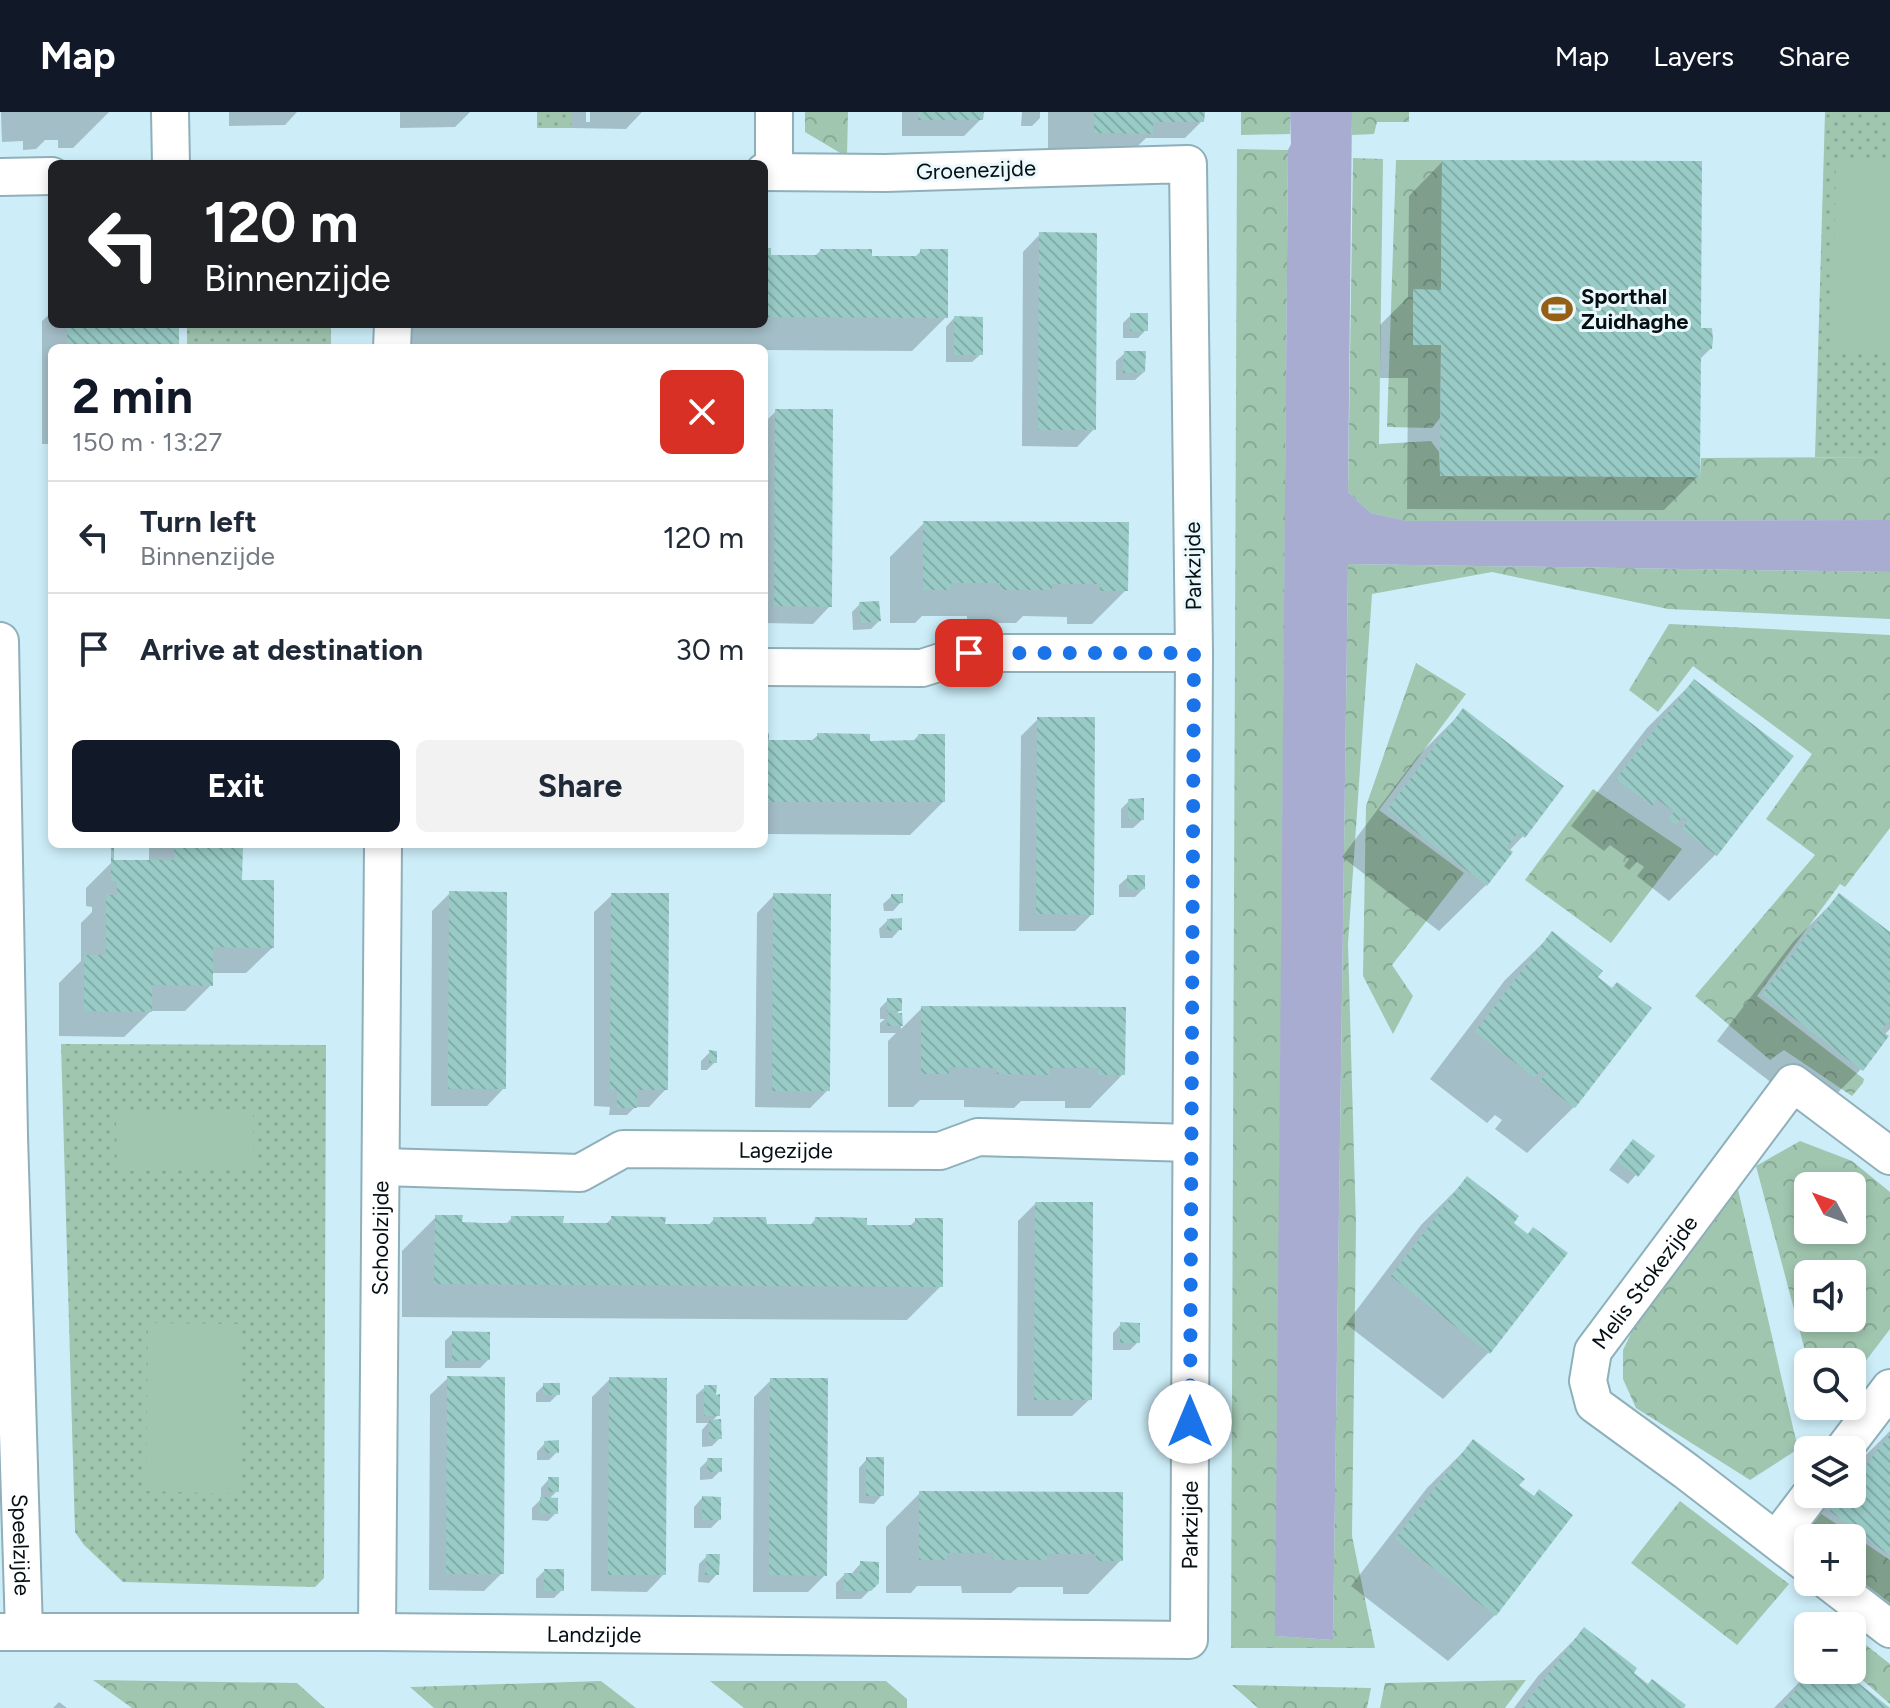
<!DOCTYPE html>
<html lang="en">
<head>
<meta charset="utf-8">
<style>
  body { margin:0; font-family:Figtree,sans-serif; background:#f2f2f3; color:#1f2937; height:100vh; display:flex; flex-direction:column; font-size:30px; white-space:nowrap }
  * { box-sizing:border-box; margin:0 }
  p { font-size:26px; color:#747a83 }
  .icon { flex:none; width:44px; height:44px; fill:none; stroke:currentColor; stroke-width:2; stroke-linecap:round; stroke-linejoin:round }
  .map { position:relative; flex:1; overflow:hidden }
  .side { position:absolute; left:48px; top:232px; width:720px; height:504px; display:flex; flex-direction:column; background:#fff; border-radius:12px; box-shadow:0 4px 12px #0003 }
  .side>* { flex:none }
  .guide { position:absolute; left:48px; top:48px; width:720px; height:168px; border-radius:12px; box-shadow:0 4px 12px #0003; background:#202124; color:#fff; overflow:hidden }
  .needle { width:52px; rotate:311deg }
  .fabs { position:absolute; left:1794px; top:1060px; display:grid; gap:16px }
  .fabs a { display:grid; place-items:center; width:72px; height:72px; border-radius:12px; background:#fff; box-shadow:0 4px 12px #0003; font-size:40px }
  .pin { position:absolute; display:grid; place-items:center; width:68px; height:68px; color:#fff; margin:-34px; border-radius:16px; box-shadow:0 4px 12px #0006 }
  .me { position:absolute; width:88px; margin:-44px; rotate:0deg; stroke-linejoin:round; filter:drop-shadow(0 0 6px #0008) }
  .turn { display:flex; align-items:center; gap:28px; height:168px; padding:0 24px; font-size:36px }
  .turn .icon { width:104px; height:104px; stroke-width:2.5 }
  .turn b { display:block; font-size:56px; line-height:68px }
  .round { display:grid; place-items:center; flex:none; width:84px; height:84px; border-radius:12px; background:#f2f2f3 }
  .summary { display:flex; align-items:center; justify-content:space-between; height:136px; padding:0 24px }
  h1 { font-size:48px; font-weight:700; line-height:60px; color:#111827 }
  .cta { display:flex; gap:16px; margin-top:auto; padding:16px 24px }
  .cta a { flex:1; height:92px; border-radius:12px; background:#111827; color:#fff; font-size:32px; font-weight:700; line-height:92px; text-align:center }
  .cta a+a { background:#f2f2f3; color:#1f2937 }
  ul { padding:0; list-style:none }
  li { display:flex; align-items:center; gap:24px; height:112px; padding:0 24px; border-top:2px solid #e0e1e3 }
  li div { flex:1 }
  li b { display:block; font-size:30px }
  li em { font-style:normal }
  header { display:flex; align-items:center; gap:48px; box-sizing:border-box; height:112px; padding:0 40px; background:#111827; color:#fff }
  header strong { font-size:38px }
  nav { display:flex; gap:44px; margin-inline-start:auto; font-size:28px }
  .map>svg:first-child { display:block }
</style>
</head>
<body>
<header>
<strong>Map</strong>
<nav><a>Map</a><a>Layers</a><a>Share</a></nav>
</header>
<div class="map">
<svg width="1890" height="1596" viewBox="0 0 1890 1596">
  <defs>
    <pattern id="green-dots" width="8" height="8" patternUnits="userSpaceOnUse" patternTransform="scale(2)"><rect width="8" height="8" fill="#a0c6b0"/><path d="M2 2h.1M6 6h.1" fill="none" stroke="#88a996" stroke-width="1.8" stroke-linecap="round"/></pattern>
    <pattern id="forest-crowns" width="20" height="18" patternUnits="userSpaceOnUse" patternTransform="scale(2)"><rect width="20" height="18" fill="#a0c6b0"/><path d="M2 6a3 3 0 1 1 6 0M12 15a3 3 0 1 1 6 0" fill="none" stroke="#88a996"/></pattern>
    <pattern id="building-back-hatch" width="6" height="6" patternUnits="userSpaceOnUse" patternTransform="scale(2)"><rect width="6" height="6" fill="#99cbc6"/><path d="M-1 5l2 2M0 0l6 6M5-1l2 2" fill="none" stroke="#82ada9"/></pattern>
  </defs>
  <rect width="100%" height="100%" fill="#cdeef9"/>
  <path fill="url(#green-dots)" d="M537,0h34v16h-34z
    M1825,0h65v345h-75z
    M187,212h144v24h-144z
    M61,932l265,1 -2,533 -9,9 -192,-5 -39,-37 -9,-13z"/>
  <path fill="url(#forest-crowns)" fill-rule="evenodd" d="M805,0h43l-1,45 -42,-25z
    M1241,0h49v22l-49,1z
    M1352,0h57v10h-32l-3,12 -22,1z
    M1237,37l51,1 -12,1486 57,4 15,-1076 542,8v47l-222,-10 -176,-37 -120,22 -24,350 8,281 -4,311 23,112h-144z
    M1353,46l30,1 -4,285 52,-3 8,11 1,23 260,2 1,-19 189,-1v63l-484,1 -35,-8 -23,-21z
    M1396,48h46l-1,130h-28v55h28l-1,73 -8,10 -45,-1z
    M1669,512l221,11v193l-45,59 -5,-3 -83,112 107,83 -1,4 -11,13 -68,-46 -14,10 -75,-64 120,-141 -49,-36 46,-65 -119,-88 -35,46 -29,-22z
    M1416,551l50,31 -87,116 85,63 -72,92 21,31 -20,38 -30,-58 3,-170z
    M1593,677l89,60 -71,94 -86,-63z
    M1800,1029l52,20 38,31v137l-38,50v-17h-44l-52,-196zM1808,1074h44v44h-44zM1808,1162h44v44h-44z
    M1737,1073l61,264 -48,31 -114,-72 -13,-29v-29l16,-33z
    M1680,1389l109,83 -52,61 -106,-82z
    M1820,1401l70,47v43l-38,-29v-36h-36l-10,-11z
    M1852,1522l38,30v40l-39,-34z
    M93,1568l204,3 28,25h-193z
    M1526,1568l-21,28h-125l5,-25z
    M601,1569l35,27h-202l-24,-21z
    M710,1569h176l21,18v9h-163z
    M1232,1573l139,3 -4,20h-109z"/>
  <path fill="#a0c6b0" d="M1836,48l54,2v188h-58z
    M253,997l1,61 -137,1 -1,-60z
    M148,1211l93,1 -2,170 -93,-3z"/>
  <path fill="#a8acd0" d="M1290,0h62l-4,380 23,21 36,8 483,-1v52l-542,-8 -15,1076 -58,-4 13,-1486 3,-6z"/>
  <path fill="#0003" d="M1,0h108l-36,36h-15v-8h-13l-9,9 -13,1v-9l-21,1z
    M229,0h68l-12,13 -56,1z
    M400,0h70l-15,15 -55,1z
    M571,0h15v10h4v-10h52l-16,17 -55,-1z
    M902,0h80l-1,7 -17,17h-62z
    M1022,0h18v6l-8,8h-11z
    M1048,0h155l-1,9 -17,17h-39l-42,41h-56z
    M1442,50l257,168 11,19 -11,11 -1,116 -34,34 -257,-1 1,-131h-28v-53l28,-28 1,-101z
    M1040,122l54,195 -17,18 -55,-1 1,-194z
    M764,138l5,7h45l6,-6 50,7h44l7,-7 25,66 -34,34 -148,-1v-2h-358v-24h358z
    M52,200v12h125v24h-125v96h-10v-123z
    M1131,203l15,15 -8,8h-15v-15z
    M954,206l27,36 -9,8h-26v-35z
    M1125,241l19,19 -9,8h-19v-19z
    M776,299l54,195 -17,18 -49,-1v-200z
    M924,411l202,67 -34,34h-25v-7l-44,-1 -7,7h-49v-7h-45l-7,7h-25v-66z
    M860,492l19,17 -8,8 -18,1 -1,-18z
    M1694,569l98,75 -77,99 -46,46 -32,-25 7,-9 -7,-5 -8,8 -5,-4 5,-7 -19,-14 -6,6 -33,-25 76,-98z
    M1463,599l60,125 -14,15 -23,34 -47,46 -97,-74 75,-100z
    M1038,607l54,195 -17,17h-56l2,-195z
    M764,623l3,7h43l8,-7 50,8 44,-1 6,-6 25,66 -33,33 -146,-1z
    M1129,689l13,19 -9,8h-12v-19z
    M152,732h88v38l32,66 -26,25h-35v12l-26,26h-34l-27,26 -65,-1v-53l22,-22v-38l11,-11v-5l-6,-1v-18l26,-26h37v-15z
    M1128,765l15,12 -8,8h-16v-12z
    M450,781l54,195 -17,18h-56l1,-195z
    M612,783l54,194 -17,18h-14l-8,8h-18l1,-8 -16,-1v-194z
    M774,783l54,195 -18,18 -55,-1 2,-194z
    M892,784l9,6 -8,9h-9l-1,-7z
    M1839,784l51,39v94l-6,6 -23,34 -46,47 -98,-75 76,-99z
    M887,809l13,8 -8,9h-12l-1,-9z
    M1552,822l43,44 16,12 38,18 -75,99 -47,46 -32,-24 7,-9 -7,-5 -8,8 -57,-44 75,-99z
    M888,888l12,10 -5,5h5l1,14 21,-21 201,66 -33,34h-25v-7h-44l-7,7 -50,-1v-7h-44l-7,7h-25v-66l8,-8h-16v-10l5,-4h-5v-11z
    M710,940l5,10 -8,8h-6v-9z
    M1625,1037l27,7 -24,28 -19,-14z
    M1467,1067l44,44 -22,129 -46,47 -97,-75 75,-99z
    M1035,1092l55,195 -18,17h-55l1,-195z
    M436,1105l24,7 45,1 7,-7 49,7h44l7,-7 51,8h45l6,-7 51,7h44l7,-7 49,8h44l7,-7 25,66 -34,34 -505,-3v-66z
    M1121,1212l17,18 -8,8h-17v-17z
    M453,1221l35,27 -8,8h-35v-27z
    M448,1266l54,195 -18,18 -55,-1 1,-195z
    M610,1267l54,195 -17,18 -56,-1 1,-194z
    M771,1268l54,195 -17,17h-55l1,-195z
    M544,1273l14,9 -8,8h-14v-9z
    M705,1275l13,28 -6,6 8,17 -8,8 -10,1v-17l6,-7h-12v-28z
    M1890,1319v195l-38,-44v-44h-44v37l-22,-17 49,-64h17v-22l10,-13z
    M1473,1330l43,43 -21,130 -47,46 -97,-75 76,-98z
    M545,1331l12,9 -8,8h-12v-8z
    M867,1347l15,36 -8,9 -15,-1v-35z
    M708,1348l12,11 -8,8 -12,1v-12z
    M549,1367l8,12 -9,9 8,13 -8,8 -16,-1v-12l9,-9v-11z
    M920,1381l201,67 -33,34h-25v-7h-45l-7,6h-49l-1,-7h-44l-6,7h-25v-66z
    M702,1386l17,22 -8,8h-17v-21z
    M707,1444l10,18 -8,9 -11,-1 1,-18z
    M861,1451l9,27 -9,9h-25v-16l8,-8h8l1,-3z
    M544,1459l18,19 -8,8h-18v-19z
    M1584,1518l47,43 51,35h-168l24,-32z
    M1811,1558h27l50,38h-114z
    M59,1590l8,6h-14z"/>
  <path fill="url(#building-back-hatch)" d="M919,0h65l-1,8h-65z
    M1094,0h111l-1,10h-51v12l-59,-1z
    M1442,48l260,1 -1,167h11l1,11 -1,10h-11l-1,128 -260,-1 1,-131h-28v-56l28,1z
    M1039,120l58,1 -1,197h-58z
    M764,136h7v7h49v-6h52v7h48v-7h28v69l-184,-1z
    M1130,201h18v18h-18z
    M954,204l29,1v38h-29z
    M67,212h112v24h-112z
    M1124,239h22l-1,21 -22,1z
    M775,297h58l-1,198 -58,-1z
    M923,409l206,1 -1,69h-28v-7h-48v6h-52v-7h-49v7h-28z
    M879,489l2,20 -20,2 -2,-21z
    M1694,567l100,77 -77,100 -35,-27 6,-9 -5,-4 -7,9 -8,-6 6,-7 -17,-13 -5,7 -36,-27z
    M1463,596l101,78 -39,52 -7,-5 -11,14 6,5 -26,34 -100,-76z
    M1037,605h58l-1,198 -58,-1z
    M764,621h5v7h48v-7l53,1v7l48,-1v-6h27v68h-181z
    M1144,686v22h-16v-21z
    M174,732h69l-1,36h32v68l-61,-1v39l-61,-1v27l-68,-1v-56h22v-60h11v-14h-6v-34h3v13h60z
    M1127,763h18v14l-18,1z
    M449,779l58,1 -1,197h-58z
    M611,781h58l-1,197h-31v18h-20v-18h-7z
    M773,781l58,1 -1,197h-58z
    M1839,781l51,39v87l-9,11 8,6 -26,35 -101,-77z
    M891,782h12v9l-12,1z
    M902,806v12l-15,1v-12z
    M1552,819l51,40 -5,6 14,11 5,-6 35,26 -77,100 -35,-27 6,-8 -5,-4 -6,9 -60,-46z
    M887,886h15v13h-15z
    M921,894l205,1 -1,68h-27v-7h-49l1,7 -53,-1v-6l-48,-1v7h-28z
    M888,901h14l1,13h-16z
    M709,938l8,1v12h-8z
    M1633,1027l22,17 -17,21 -22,-16z
    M1467,1064l52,40 -5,7 14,11 5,-7 35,26 -78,101 -99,-78z
    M1035,1090h58l-1,198h-58z
    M435,1103h28l-1,7 23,1h26v-7h53l-1,7h48v-7l55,1 -1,7h49l-1,-7h53l1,7h47l1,-7h28l24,1v7h48v-7h28v69l-509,-3z
    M1120,1210l20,1v20h-20z
    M452,1219l38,1v28l-38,1z
    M447,1264l58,1 -1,197h-58z
    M609,1265l58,1 -1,197h-58z
    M770,1266h58l-1,198 -58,-1z
    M543,1271h17v12h-17z
    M704,1273h13l-1,10 4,-1v22h-16z
    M721,1307l1,20h-13v-19z
    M1890,1322v122l-60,-45 13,-17h9v-11z
    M1473,1327l52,40 -6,6 15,11 5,-7 34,26 -77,101 -101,-77z
    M559,1328v13h-14l-1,-12z
    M866,1345h18v39h-18z
    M707,1346h15v14h-15z
    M548,1365h11v15h-11z
    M919,1379l204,1v69h-28l1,-7h-49v6h-53v-7h-47v7h-28z
    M702,1384l19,1v23h-19z
    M540,1385l18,1v16l-18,-1z
    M706,1442h14l-1,21h-14z
    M860,1449l19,1v21l-8,8h-27v-18h16z
    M544,1457h20v22h-20z
    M1584,1515l53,41 -3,5 14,11 4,-5 34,26 -2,3h-162z
    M1811,1558h31l48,38h-108z"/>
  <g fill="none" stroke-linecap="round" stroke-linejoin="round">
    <defs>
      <g id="street">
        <path d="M170,0l1,52"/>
        <path d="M774,60v-60"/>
        <path d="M0,65l52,-1"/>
        <path d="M392,236l1,-24"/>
        <path id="s1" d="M0,529l9,495 15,495"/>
        <path d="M764,555l158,1 47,-15h225"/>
        <path id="s2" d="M382,1055l198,6 43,-24 317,2 38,-14 213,6"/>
        <path d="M1843,1338l47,-62"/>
        <path d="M1776,1428l35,-46"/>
        <path id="s3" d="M1808,1453l-122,-94 -92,-67 -6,-23 5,-30 200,-268 97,73"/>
        <path d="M1829,1470l61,47"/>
        <path id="s4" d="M0,1520h377l812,8 5,-987 -6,-489 -303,9 -121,-1"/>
        <path id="s5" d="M377,1520l6,-788"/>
      </g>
    </defs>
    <use href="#street" stroke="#8fafb9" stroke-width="40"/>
    <use href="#street" stroke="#fff" stroke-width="36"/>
  </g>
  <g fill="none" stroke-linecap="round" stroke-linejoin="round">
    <path stroke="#1a73e8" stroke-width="14" stroke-dasharray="0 25.2" d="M969,541h225l-4,769"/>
  </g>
  <defs>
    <symbol id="stadium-bare" viewBox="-9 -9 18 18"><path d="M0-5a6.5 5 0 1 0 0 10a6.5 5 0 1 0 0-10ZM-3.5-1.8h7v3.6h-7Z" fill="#956016" stroke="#ebf8fc" stroke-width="2.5" paint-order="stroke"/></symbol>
  </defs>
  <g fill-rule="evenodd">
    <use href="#stadium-bare" x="1535" y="175" width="44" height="44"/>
  </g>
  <g text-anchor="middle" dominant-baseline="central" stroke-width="6" stroke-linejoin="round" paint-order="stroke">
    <g font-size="22" fill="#051014" stroke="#ebf8fc">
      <text transform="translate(976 58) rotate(-2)">Groenezijde</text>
      <text transform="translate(1193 454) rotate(-91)">Parkzijde</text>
      <text stroke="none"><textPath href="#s2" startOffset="410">Lagezijde</textPath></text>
      <text stroke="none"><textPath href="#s5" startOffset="394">Schoolzijde</textPath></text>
      <text stroke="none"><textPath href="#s3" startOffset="408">Melis Stokezijde</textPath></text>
      <text stroke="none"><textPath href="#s4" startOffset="1304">Parkzijde</textPath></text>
      <text stroke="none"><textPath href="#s1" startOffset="904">Speelzijde</textPath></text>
      <text stroke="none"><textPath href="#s4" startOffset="594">Landzijde</textPath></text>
    </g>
    <g font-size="22" font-weight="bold" fill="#051014" stroke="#ebf8fc" text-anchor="start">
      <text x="1581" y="184">Sporthal<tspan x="1581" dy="25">Zuidhaghe</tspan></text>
    </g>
  </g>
</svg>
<div class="fabs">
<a><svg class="needle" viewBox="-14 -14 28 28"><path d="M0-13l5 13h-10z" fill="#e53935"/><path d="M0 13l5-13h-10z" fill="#747a83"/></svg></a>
<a><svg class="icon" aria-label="sound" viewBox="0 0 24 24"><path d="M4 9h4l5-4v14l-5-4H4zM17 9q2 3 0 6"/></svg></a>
<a><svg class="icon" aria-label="search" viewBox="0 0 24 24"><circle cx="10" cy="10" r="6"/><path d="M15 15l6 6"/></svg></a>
<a><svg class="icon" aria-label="layers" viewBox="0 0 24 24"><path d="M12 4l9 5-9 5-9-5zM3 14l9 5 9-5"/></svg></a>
<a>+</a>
<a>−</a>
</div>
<div class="pin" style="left:969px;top:541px;background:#d93025"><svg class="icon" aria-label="arrive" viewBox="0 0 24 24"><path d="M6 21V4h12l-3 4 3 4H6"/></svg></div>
<svg class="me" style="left:1190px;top:1310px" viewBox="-20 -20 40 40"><circle r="19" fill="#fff"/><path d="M0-13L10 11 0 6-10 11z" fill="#1a73e8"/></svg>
<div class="guide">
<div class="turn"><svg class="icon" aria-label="left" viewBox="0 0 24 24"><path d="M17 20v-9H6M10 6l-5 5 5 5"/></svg><div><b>120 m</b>Binnenzijde</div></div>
</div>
<section class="side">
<div class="summary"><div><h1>2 min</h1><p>150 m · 13:27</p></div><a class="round" style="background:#d93025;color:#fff"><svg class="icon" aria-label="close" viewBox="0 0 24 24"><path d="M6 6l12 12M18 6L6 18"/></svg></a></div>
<ul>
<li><svg class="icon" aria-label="left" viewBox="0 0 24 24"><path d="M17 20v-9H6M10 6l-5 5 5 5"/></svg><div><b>Turn left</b><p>Binnenzijde</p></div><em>120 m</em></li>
<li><svg class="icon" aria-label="arrive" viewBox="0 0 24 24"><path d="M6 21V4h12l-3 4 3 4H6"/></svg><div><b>Arrive at destination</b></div><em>30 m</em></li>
</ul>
<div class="cta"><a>Exit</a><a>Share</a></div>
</section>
</div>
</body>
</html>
